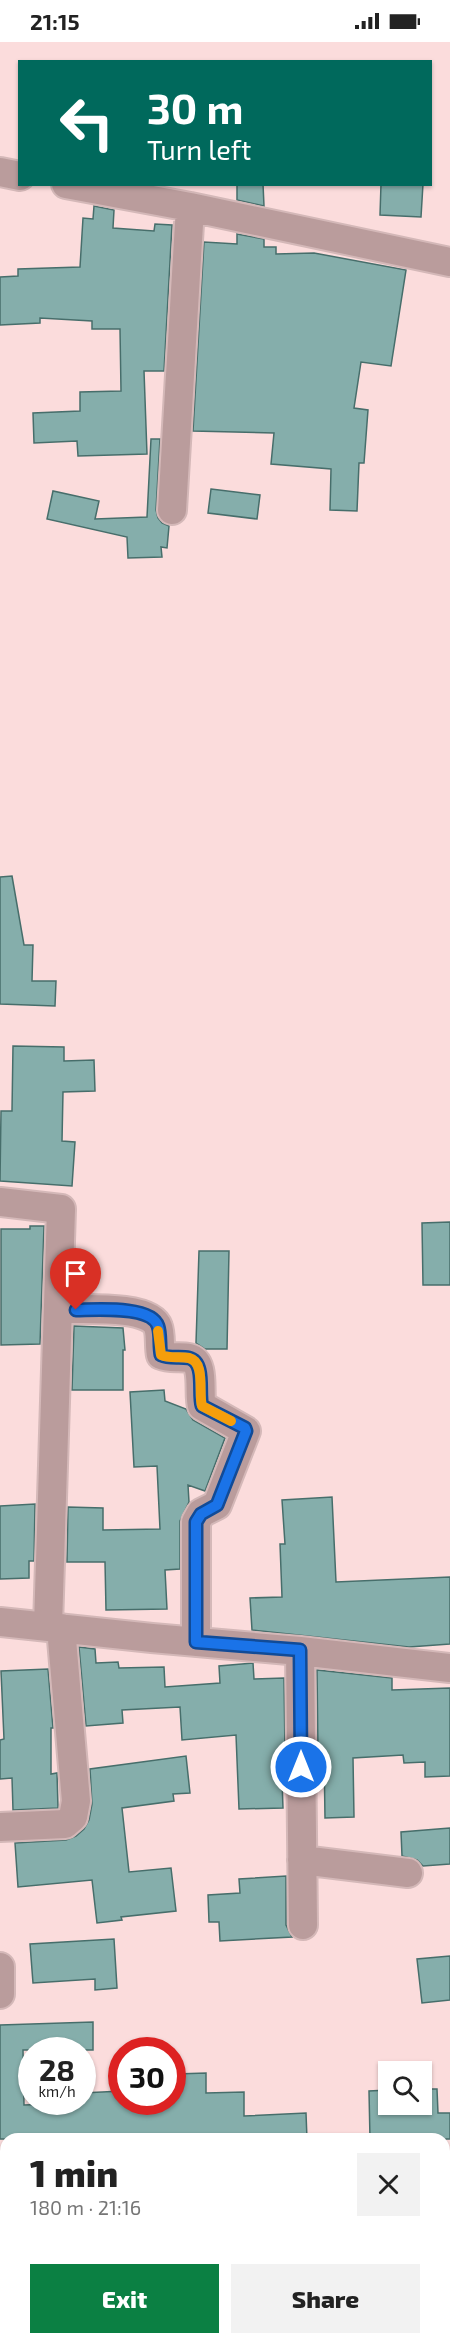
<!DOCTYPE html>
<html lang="en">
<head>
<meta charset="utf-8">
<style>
  body { margin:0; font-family:"Exo 2",sans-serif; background:#f2f2f2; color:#222; height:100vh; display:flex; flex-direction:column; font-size:22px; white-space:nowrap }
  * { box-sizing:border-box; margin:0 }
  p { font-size:20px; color:#767676 }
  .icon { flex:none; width:33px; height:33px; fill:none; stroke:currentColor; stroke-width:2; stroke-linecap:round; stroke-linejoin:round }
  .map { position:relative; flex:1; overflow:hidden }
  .details { position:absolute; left:0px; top:2091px; width:450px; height:212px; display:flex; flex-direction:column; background:#fff; border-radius:18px 18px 0 0; box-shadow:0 2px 4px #0004 }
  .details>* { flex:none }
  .hud { position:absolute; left:18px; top:18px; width:414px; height:126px; border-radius:0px; box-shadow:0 2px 4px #0004; background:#00695c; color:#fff; overflow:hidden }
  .buttons { position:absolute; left:378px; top:2019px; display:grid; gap:12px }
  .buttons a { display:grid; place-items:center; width:54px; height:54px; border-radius:0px; background:#fff; box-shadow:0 2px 4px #0004; font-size:30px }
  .speed { position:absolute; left:18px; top:1995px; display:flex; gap:12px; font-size:30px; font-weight:700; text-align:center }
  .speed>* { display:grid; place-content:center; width:78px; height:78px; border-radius:50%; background:#fff; box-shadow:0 2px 4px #0004; line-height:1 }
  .speed small { font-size:15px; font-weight:400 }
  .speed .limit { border:9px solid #d22; background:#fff; color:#111 }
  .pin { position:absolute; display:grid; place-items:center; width:51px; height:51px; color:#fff; margin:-62px -26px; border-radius:50% 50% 50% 0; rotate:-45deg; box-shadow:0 0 6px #0007 }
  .pin .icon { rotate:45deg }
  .me { position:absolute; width:66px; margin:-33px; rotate:0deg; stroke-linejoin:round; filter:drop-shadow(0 0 4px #0008) }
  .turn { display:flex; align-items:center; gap:21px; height:126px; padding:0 30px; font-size:27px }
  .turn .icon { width:78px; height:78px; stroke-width:2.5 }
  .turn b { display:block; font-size:42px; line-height:51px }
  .round { display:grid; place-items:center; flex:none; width:63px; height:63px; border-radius:0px; background:#f2f2f2 }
  .summary { display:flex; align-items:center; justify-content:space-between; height:102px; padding:0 30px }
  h1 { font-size:36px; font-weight:800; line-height:45px }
  .primary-button { display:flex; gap:12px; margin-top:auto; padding:12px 30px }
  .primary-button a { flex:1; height:69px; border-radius:0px; background:#0b8043; color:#fff; font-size:24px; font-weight:800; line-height:69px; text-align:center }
  .primary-button a+a { background:#f2f2f2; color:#222 }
  .status { display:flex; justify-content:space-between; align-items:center; height:42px; padding:0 30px; background:#fff; direction:ltr }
  .status svg { height:16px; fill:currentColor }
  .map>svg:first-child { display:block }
</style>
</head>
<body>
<div class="status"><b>21:15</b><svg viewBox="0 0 49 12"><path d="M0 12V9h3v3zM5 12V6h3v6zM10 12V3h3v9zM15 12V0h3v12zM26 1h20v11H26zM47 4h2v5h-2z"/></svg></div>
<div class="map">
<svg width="450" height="2302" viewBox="0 0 450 2302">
  <rect width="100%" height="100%" fill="#fbdcdc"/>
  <path fill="#85aeab" stroke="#476e6b" stroke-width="1.5" d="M237,142h26l1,22 -27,-6z
    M381,142h42l-2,33 -41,-2z
    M94,164l20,4 -1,18 41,3 1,-7 17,1 -8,146h-20l3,83 -69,2 -1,-15 -43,2 -1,-30 47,-2v-19l41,-1 -1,-62h-28v-8l-52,-3v5l-40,2v-48l18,-1v-7l62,-2 3,-49 10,1z
    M237,192l27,5v8h12v7l38,-1 92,17 -15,96 -30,-4 -7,46 14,2 -4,53h-5l-2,48 -27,-1 1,-41 -60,-5 3,-31 -81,-2 11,-189 33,2z
    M151,397h9l-4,71 2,8 4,5 7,3 -2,22 -6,-1 1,10 -34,1 -1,-21 -80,-18 6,-28 46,10 -4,18 52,-2z
    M211,447l49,6 -3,24 -49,-6z
    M12,834l12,69h9l-1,36h24l-1,25 -55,-2v-127z
    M13,1004l51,1v14l30,-1 1,31 -32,1 -1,49 13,1 -3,44 -72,-5 1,-70h11z
    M450,1180v63h-27l-1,-62z
    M30,1184h14l-4,118 -39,1v-116h29z
    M199,1209h30l-2,98h-22l-9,-6z
    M74,1284l49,2 2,22h-2v40h-51z
    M164,1348l1,11 21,8 7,11 32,18 -20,53 -17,-6 1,17 -9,19v48l-15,1 2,39 -61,1 -1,-48h-38l1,-55 35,1v22l57,-1 -3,-63 -23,1 -4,-75z
    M332,1455l4,85 114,-5v67l-41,3 -157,-17 -2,-32 32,-1 -2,-53h5l-3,-44z
    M35,1462l-1,57h-5v17l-29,1v-73z
    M79,1605l16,2 1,14 22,-1 1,6 45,-1 1,20 55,-4 -1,-17 34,-3 1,16 30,-1 1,75h-4l2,55 -44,1 -3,-74 -54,5 -2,-33 -58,3 1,13 -37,3z
    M48,1627l5,59h-2v46l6,-1 1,35 -45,2 -1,-32 -12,1v-39l4,-1 -3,-68z
    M317,1628l75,8v12l58,-2v88l-25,1v-15l-21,1 -1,-8 -50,3 1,59 -29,1 -1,-67h-6z
    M186,1714l4,37 -17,1 1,7 -52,7 7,64 42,-4 5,43 -55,6 1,3 -25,3 -5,-43 -74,7 -3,-44 51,-3 10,-4 8,-7 5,-9 3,-16 -2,-35z
    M450,1786v36l-27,2 -6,-6 -15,-4 -1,-24z
    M286,1834v49l6,12 -72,4 -1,-19h-10l-1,-27 32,-2 -1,-14z
    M114,1897l3,49 -22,2v-11l-62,4 -3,-39z
    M450,1914v44l-28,3 -5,-44z
    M93,1980v28h-70l1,55 58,-2v-10l40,-2v11h50v-5h5l-1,-23 30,-1v20l38,-1v24l62,-3 1,26h-307v-114z
    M422,2047h15l1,24h12v26h-80l-1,-48 19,-1v14h34z"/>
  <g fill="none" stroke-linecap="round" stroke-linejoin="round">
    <defs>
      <path id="minor" d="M0,130l20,4
        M66,142l124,23 260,55
        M172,468l18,-303
        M0,1160l61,7 -13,417
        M58,1267c20,1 93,-5 100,18 3,8 1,19 3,28 9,4 19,1 28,3 17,4 9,36 13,48l44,25 -29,74 -16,8 -5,9v120
        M0,1580l152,16 148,13 150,17
        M300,1609l3,274
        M0,1785l65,-3 8,-7 3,-16 -15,-173
        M302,1818l106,13
        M0,1925v27
        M0,2190h6
        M444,2200h6
        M260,2296l1,6"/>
    </defs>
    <use href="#minor" stroke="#d4b8b8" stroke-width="32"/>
    <use href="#minor" stroke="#ba9c9c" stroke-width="28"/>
  </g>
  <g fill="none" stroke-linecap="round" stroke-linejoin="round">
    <defs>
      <path id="route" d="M76,1268c18,0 75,-5 82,16 3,9 1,20 3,29 9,4 19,1 28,3 17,4 9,36 13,48l43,22 1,3 -29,74 -16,9 -5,8v120l104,8 1,117"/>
    </defs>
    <use href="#route" stroke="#114b97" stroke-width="15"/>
    <use href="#route" stroke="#1a73e8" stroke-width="10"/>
    <path stroke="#f59e0b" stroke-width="10" d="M158,1289l3,24c9,4 19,1 28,3 17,4 9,36 13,48l29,15"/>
  </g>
</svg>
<div class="buttons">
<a><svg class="icon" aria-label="search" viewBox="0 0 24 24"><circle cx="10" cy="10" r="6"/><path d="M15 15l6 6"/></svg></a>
</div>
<div class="speed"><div>28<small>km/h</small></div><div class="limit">30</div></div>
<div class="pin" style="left:76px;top:1268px;background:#d93025"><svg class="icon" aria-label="arrive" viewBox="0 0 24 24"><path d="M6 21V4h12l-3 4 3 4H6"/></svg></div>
<svg class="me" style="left:301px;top:1725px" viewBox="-20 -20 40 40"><circle r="17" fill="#1a73e8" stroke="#fff" stroke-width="3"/><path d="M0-11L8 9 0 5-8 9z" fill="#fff"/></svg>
<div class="hud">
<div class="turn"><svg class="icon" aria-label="left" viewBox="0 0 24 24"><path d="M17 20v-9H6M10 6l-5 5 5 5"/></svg><div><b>30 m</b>Turn left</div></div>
</div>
<section class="details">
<div class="summary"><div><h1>1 min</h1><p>180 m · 21:16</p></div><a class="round"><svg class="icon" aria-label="close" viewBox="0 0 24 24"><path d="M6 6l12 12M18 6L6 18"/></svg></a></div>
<div class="primary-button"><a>Exit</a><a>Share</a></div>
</section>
</div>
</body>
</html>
